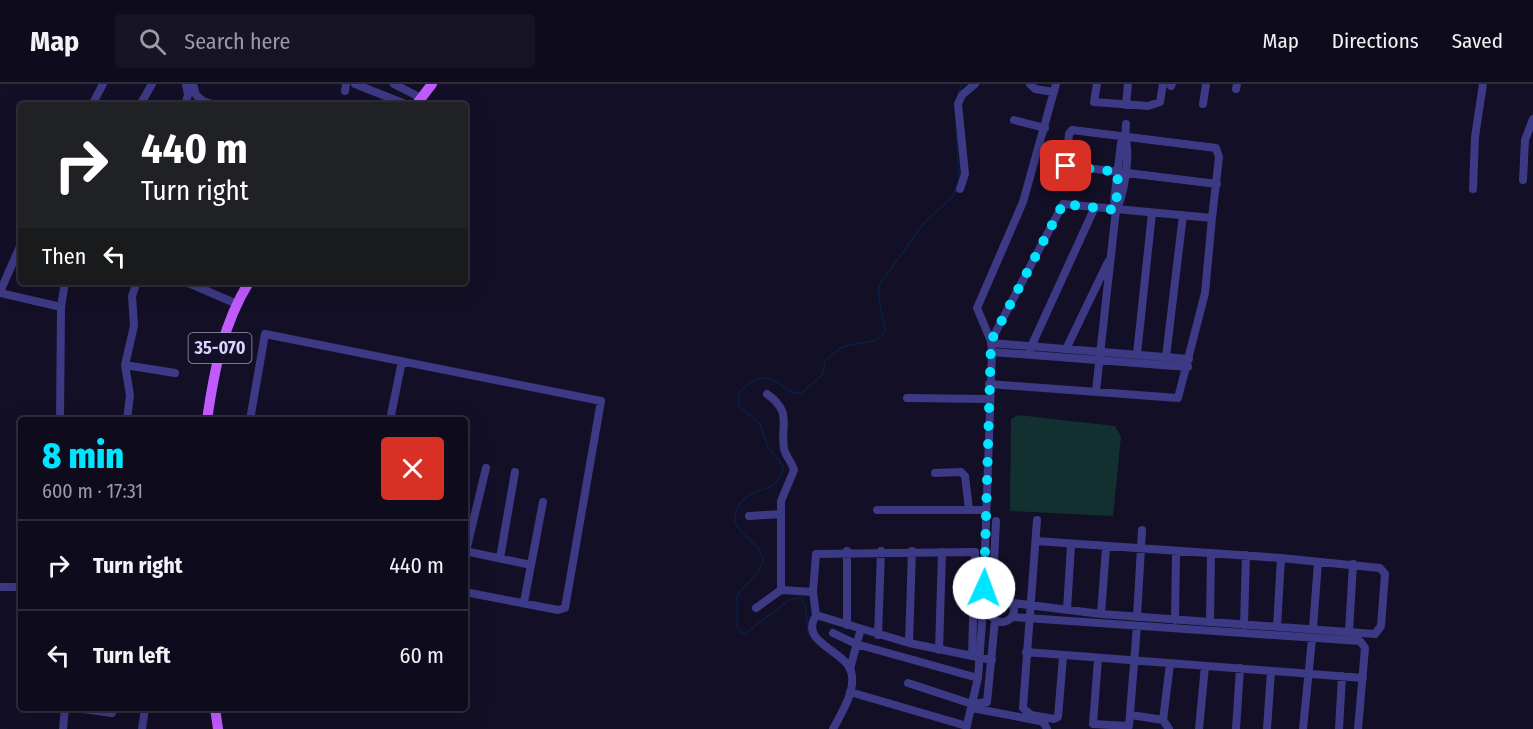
<!DOCTYPE html>
<html lang="en">
<head>
<meta charset="utf-8">
<style>
  body { margin:0; font-family:"Fira Sans Condensed",sans-serif; background:#171425; color:#f1f3f6; height:100vh; display:flex; flex-direction:column; font-size:22px; white-space:nowrap }
  * { box-sizing:border-box; margin:0 }
  p { font-size:20px; color:#9b9ba3 }
  .icon { flex:none; width:33px; height:33px; fill:none; stroke:currentColor; stroke-width:2; stroke-linecap:round; stroke-linejoin:round }
  .map { position:relative; flex:1; overflow:hidden }
  .panel { position:absolute; left:18px; top:333px; width:450px; height:294px; display:flex; flex-direction:column; background:#0e0b1c; border-radius:6px; box-shadow:0 6px 24px #0002,0 0 0 2px #2e2b3b }
  .panel>* { flex:none }
  .top-card { position:absolute; left:18px; top:18px; width:450px; height:183px; border-radius:6px; box-shadow:0 6px 24px #0002,0 0 0 2px #2e2b3b; background:#202124; color:#fff; overflow:hidden }
  .pin { position:absolute; display:grid; place-items:center; width:51px; height:51px; color:#fff; margin:-26px; border-radius:12px; box-shadow:0 3px 9px #0006 }
  .me { position:absolute; width:66px; margin:-33px; rotate:2deg; stroke-linejoin:round; filter:drop-shadow(0 0 4px #0008) }
  .turn { display:flex; align-items:center; gap:21px; height:126px; padding:0 24px; font-size:27px }
  .turn .icon { width:78px; height:78px; stroke-width:2.5 }
  .turn b { display:block; font-size:42px; line-height:51px }
  .then { display:flex; align-items:center; height:57px; padding:0 24px; background:#0003; gap:12px; font-size:22px }
  .round { display:grid; place-items:center; flex:none; width:63px; height:63px; border-radius:6px; background:#171425 }
  .headline { display:flex; align-items:center; justify-content:space-between; height:102px; padding:0 24px }
  h1 { font-size:36px; font-weight:800; line-height:45px; color:#00e5ff }
  ul { padding:0; list-style:none }
  li { display:flex; align-items:center; gap:18px; height:90px; padding:0 24px; border-top:2px solid #2e2b3b }
  li div { flex:1 }
  li b { display:block; font-size:22px }
  li em { font-style:normal }
  header { display:flex; align-items:center; gap:36px; box-sizing:border-box; height:84px; padding:0 30px; background:#0e0b1c; border-bottom:2px solid #2e2b3b }
  header strong { font-size:28px }
  nav { display:flex; gap:33px; margin-inline-start:auto; font-size:21px }
  .search { width:420px; height:54px; background:#171425; display:flex; align-items:center; gap:15px; box-sizing:border-box; padding:0 21px; border-radius:6px; color:#9b9ba3; font-size:22px }
  .map>svg:first-child { display:block }
</style>
</head>
<body>
<header>
<strong>Map</strong>
<div class="search"><svg class="icon" aria-label="search" viewBox="0 0 24 24"><circle cx="10" cy="10" r="6"/><path d="M15 15l6 6"/></svg>Search here</div>
<nav><a>Map</a><a>Directions</a><a>Saved</a></nav>
</header>
<div class="map">
<svg width="1533" height="645" viewBox="0 0 1533 645">
  <rect width="100%" height="100%" fill="#130f26"/>
  <path fill="#12302f" d="M1018,331l97,11 6,11 -8,79 -103,-5 1,-92z"/>
  <g fill="none" stroke-linecap="round" stroke-linejoin="round">
    <path stroke="#0a1f44" stroke-width="1.5" d="M956,16l6,-16
      M955,23l4,73
      M812,553l-4,-3 -3,-30 -4,-7 -12,3 -43,33h-5l-4,-7v-30c7,-11 18,-16 24,-29 11,-27 -41,-32 -22,-62 13,-20 43,-11 44,-39l-15,-19 -8,-23 -21,-18 -1,-11c5,-9 21,-20 33,-16 13,5 16,16 31,14l21,-19 2,-13c5,-4 10,-10 16,-13 13,-8 36,-1 44,-17l-7,-38 2,-9 44,-61 29,-27 3,-9"/>
    <path stroke="#3d3a85" stroke-width="8" d="M193,0l3,11 7,6v4
      M355,0l53,21
      M394,0l27,14
      M1030,0l5,5 19,3
      M1097,0l-3,18 54,4 12,-4 3,-18
      M1171,2l1,-2
      M1236,5l1,-5
      M345,7l1,-7
      M203,17l12,4
      M1203,20l3,-20
      M92,21l11,-21
      M140,21l12,-21
      M185,21l3,-10 -2,-11
      M1126,21l2,-21
      M1014,36l31,8
      M1054,80l163,20
      M1066,82l3,-32 3,-4 144,18 3,9 -7,61
      M1523,96l2,-40 8,-21
      M960,105l5,-15 -7,-70 4,-9 13,-11
      M1473,105l2,-52 8,-53
      M1116,126c8,-14 15,-57 9,-72
      M186,198l51,22
      M0,208l21,-48
      M0,209l61,14
      M991,259l198,16
      M1067,263l41,-85
      M1030,265l65,-142
      M992,268l196,15
      M1137,270l15,-141
      M1166,273l17,-142
      M125,281l50,8
      M989,300l189,14 27,-105 7,-75 -149,-14 -72,137
      M1096,307l20,-181 -2,-9 7,-58 4,-5 1,-14
      M767,310c26,19 13,29 17,55 2,8 8,13 10,21l-13,31v89l32,2
      M907,314l82,1
      M60,336l1,-113 4,-25
      M127,336l3,-25 -5,-30 9,-39 -2,-30 5,-14
      M250,336l15,-86 336,67 -36,207 -7,2 -93,-18
      M390,336l12,-59
      M935,389l26,-1 4,4 4,34
      M877,426h109
      M749,432l32,-2
      M1037,436l-14,188 8,7 23,4 4,-2 5,-60
      M465,467l66,14
      M466,467l20,-83
      M500,474l15,-86
      M0,503h21
      M990 526a12 12 0 1 1 24 0a12 12 0 1 1-24 0Z
      M524,518l19,-100
      M992,519l4,-82
      M1013,519l88,11 274,20 6,-8 4,-52 -5,-6 -99,-10 -245,-17
      M756,524l25,-18
      M1067,526l4,-65
      M1101,530l5,-66
      M1013,533l347,24 5,7 -7,81
      M1137,533l5,-87
      M814,535c-12,26 36,32 38,57 2,18 -11,38 -19,53
      M1175,536l1,-67
      M1210,538l1,-69
      M847,541v-74
      M1244,541l2,-70
      M1277,542l4,-68
      M1313,544l5,-66
      M1349,548l4,-68
      M833,549l23,11 122,34
      M878,551l3,-84
      M909,559l3,-92
      M939,566l3,-98
      M1026,568l337,26
      M972,572l3,-104 -159,2 -3,38 3,23 93,28 83,17
      M1098,575l-5,65 36,2 8,-100
      M850,585l10,-37
      M908,599l64,21 15,-2 8,-82
      M850,608l117,34
      M76,624l36,5
      M972,624l68,13 4,2 3,6
      M1131,631l32,5
      M63,645l2,-21
      M142,645l3,-21
      M966,645l12,-51 5,-70 9,-256 -1,-11 -14,-33 46,-106 33,-118
      M1169,645l-6,-9 7,-56
      M1199,645l6,-63
      M1236,645l4,-61
      M1267,645l4,-58
      M1303,645l9,-90
      M1339,645l3,-53"/>
    <path stroke="#c25bff" stroke-width="10" d="M416,21l16,-21
      M207,336c7,-49 16,-96 42,-138
      M215,624l3,21"/>
  </g>
  <g fill="none" stroke-linecap="round" stroke-linejoin="round">
    <path stroke="#00e5ff" stroke-width="10" stroke-dasharray="0 18" d="M984,504l7,-247 72,-137 53,6 2,-38 -52,-6"/>
  </g>
  <g text-anchor="middle" dominant-baseline="central" stroke-width="6" stroke-linejoin="round" paint-order="stroke">
    <rect fill="#130f26" stroke="#9e99be" stroke-width="1.5" x="188.5" y="249" width="63" height="30" rx="4.5"/>
    <g font-size="18" font-weight="bold" fill="#d9d4ff">
      <text x="220" y="264">35-070</text>
    </g>
  </g>
</svg>
<div class="pin" style="left:1066px;top:82px;background:#d93025"><svg class="icon" aria-label="arrive" viewBox="0 0 24 24"><path d="M6 21V4h12l-3 4 3 4H6"/></svg></div>
<svg class="me" style="left:984px;top:504px" viewBox="-20 -20 40 40"><circle r="19" fill="#fff"/><path d="M0-13L10 11 0 6-10 11z" fill="#00e5ff"/></svg>
<div class="top-card">
<div class="turn"><svg class="icon" aria-label="right" viewBox="0 0 24 24"><path d="M7 20v-9h11M14 6l5 5-5 5"/></svg><div><b>440 m</b>Turn right</div></div>
<div class="then">Then<svg class="icon" aria-label="left" viewBox="0 0 24 24"><path d="M17 20v-9H6M10 6l-5 5 5 5"/></svg></div>
</div>
<section class="panel">
<div class="headline"><div><h1>8 min</h1><p>600 m · 17:31</p></div><a class="round" style="background:#d93025;color:#fff"><svg class="icon" aria-label="close" viewBox="0 0 24 24"><path d="M6 6l12 12M18 6L6 18"/></svg></a></div>
<ul>
<li><svg class="icon" aria-label="right" viewBox="0 0 24 24"><path d="M7 20v-9h11M14 6l5 5-5 5"/></svg><div><b>Turn right</b></div><em>440 m</em></li>
<li><svg class="icon" aria-label="left" viewBox="0 0 24 24"><path d="M17 20v-9H6M10 6l-5 5 5 5"/></svg><div><b>Turn left</b></div><em>60 m</em></li>
</ul>
</section>
</div>
</body>
</html>
